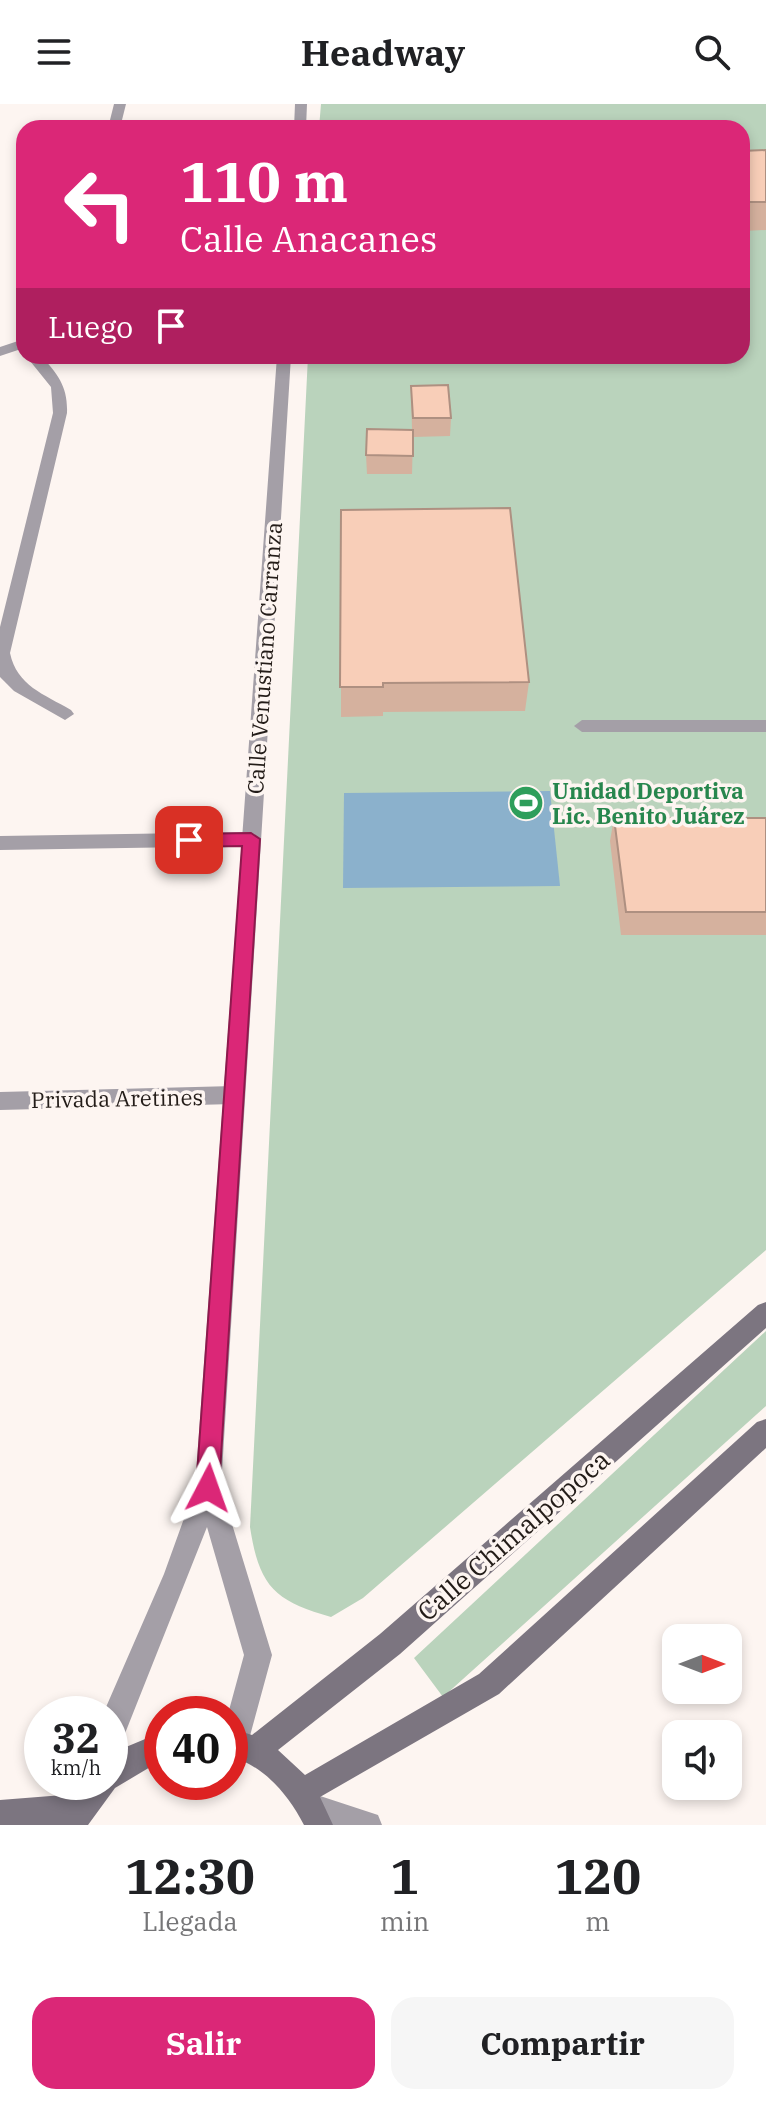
<!DOCTYPE html>
<html lang="es">
<head>
<meta charset="utf-8">
<style>
  body { margin:0; font-family:"IBM Plex Serif",serif; background:#f6f6f6; color:#202124; height:100vh; display:flex; flex-direction:column; font-size:30px; white-space:nowrap }
  * { box-sizing:border-box; margin:0 }
  p { font-size:26px; color:#757577 }
  .icon { flex:none; width:44px; height:44px; fill:none; stroke:currentColor; stroke-width:2; stroke-linecap:round; stroke-linejoin:round }
  .map { position:relative; height:1721px; overflow:hidden }
  .panel { display:flex; flex-direction:column; background:#fff; flex:1 }
  .panel>* { flex:none }
  .hud { position:absolute; left:16px; top:16px; width:734px; height:244px; border-radius:24px; box-shadow:0 4px 12px #0003; background:#db2777; color:#fff; overflow:hidden }
  .needle { width:52px; rotate:90deg }
  .fabs { position:absolute; left:662px; top:1520px; display:grid; gap:16px }
  .fabs a { display:grid; place-items:center; width:80px; height:80px; border-radius:16px; background:#fff; box-shadow:0 4px 12px #0003; font-size:40px }
  .speed { position:absolute; left:24px; top:1592px; display:flex; gap:16px; font-size:40px; font-weight:700; text-align:center }
  .speed>* { display:grid; place-content:center; width:104px; height:104px; border-radius:50%; background:#fff; box-shadow:0 4px 12px #0003; line-height:1 }
  .speed small { font-size:20px; font-weight:400 }
  .speed .limit { border:12px solid #d22; background:#fff; color:#111 }
  .pin { position:absolute; display:grid; place-items:center; width:68px; height:68px; color:#fff; margin:-34px; border-radius:16px; box-shadow:0 4px 12px #0006 }
  .me { position:absolute; width:88px; margin:-44px; rotate:4deg; stroke-linejoin:round; filter:drop-shadow(0 0 6px #0008) }
  .turn { display:flex; align-items:center; gap:28px; height:168px; padding:0 32px; font-size:36px }
  .turn .icon { width:104px; height:104px; stroke-width:2.5 }
  .turn b { display:block; font-size:56px; line-height:68px }
  .then { display:flex; align-items:center; height:76px; padding:0 32px; background:#0003; gap:16px; font-size:30px }
  .eta { display:flex; justify-content:space-evenly; align-items:center; height:136px; text-align:center }
  .eta b { font-size:48px; font-weight:700; line-height:56px }
  .action { display:flex; gap:16px; margin-top:auto; padding:16px 32px }
  .action a { flex:1; height:92px; border-radius:24px; background:#db2777; color:#fff; font-size:32px; font-weight:700; line-height:92px; text-align:center }
  .action a+a { background:#f6f6f6; color:#202124 }
  header { display:flex; justify-content:space-between; align-items:center; height:104px; padding:0 32px; background:#fff; font-size:36px; font-weight:700 }
  .map>svg:first-child { display:block }
</style>
</head>
<body>
<header><svg class="icon" aria-label="menu" viewBox="0 0 24 24"><path d="M4 6h16M4 12h16M4 18h16"/></svg>Headway<svg class="icon" aria-label="search" viewBox="0 0 24 24"><circle cx="10" cy="10" r="6"/><path d="M15 15l6 6"/></svg></header>
<div class="map">
<svg width="766" height="1721" viewBox="0 0 766 1721">
  <rect width="100%" height="100%" fill="#fdf5f1"/>
  <path fill="#bad3bc" d="M321,0h445v1146l-403,348 -32,19c-57,-16 -72,-31 -81,-90l58,-1171h434v-228h-423z
    M766,1227v75l-323,291 -29,-39z"/>
  <path fill="#8bb1cc" d="M550,687l10,95 -217,2 1,-95z"/>
  <g fill="none" stroke-linecap="round" stroke-linejoin="round">
    <path fill="#a49fa7" fill-rule="evenodd" d="M582,616h184v12h-184l-8,-6z"/>
    <path fill="#a49fa7" fill-rule="evenodd" d="M114,0h12l-6,24h-12z
      M24,235v9l-24,8v-9z
      M26,252h15c17,18 27,31 26,57l-57,240c7,33 34,41 61,57l3,4 -9,6 -51,-29 -14,-14v-50l53,-214 -2,-26z
      M251,728l9,7 -9,7 -251,4v-14z
      M234,982l8,2 3,7 -3,7 -8,2 -234,6v-18z
      M311,1689l67,22 4,10h-59l-22,-8 -4,-10 4,-10z"/>
    <path fill="#a49fa7" fill-rule="evenodd" d="M295,0h12l-1,24h-12z
      M277,252h14l-70,1132 51,167 -24,88 -4,10 -10,4 -4,-2 -2,-41 16,-59 -37,-128 -87,219 -10,4v-36h-7l61,-140 31,-86z"/>
    <path fill="#7c7580" fill-rule="evenodd" d="M766,1198v26l-366,326 -122,96 27,25 174,-101 278,-252 9,-3v29l-267,246 -179,103 13,28h-29c-16,-31 -40,-59 -74,-69v-28l22,7 128,-101 378,-329z
      M162,1628v28l-47,28 -27,37h-88v-25l76,-6 9,-12h25v-23l16,-12z"/>
  </g>
  <path fill="#d5b19e" d="M766,46v80l-24,1v-80z
    M411,282l40,32 -1,18 -37,1 -1,37h-45l-1,-19 46,-25z
    M341,406l188,172 -4,29 -142,1v4l-42,1z
    M614,714h152v117h-145l-11,-94z"/>
  <path fill="#f8ceb8" stroke="#ae9081" stroke-width="2" d="M353,19l101,1v4h-113z
    M642,20l82,1 1,3h-82z
    M766,46v52h-24v-51z
    M448,281l3,33h-38l-2,-32z
    M367,325l46,1v26l-47,-1z
    M510,404l19,174 -146,1v4h-43l1,-177z
    M614,714h152v94h-140z"/>
  <path fill="#db2777" stroke="#8e194d" stroke-width="2" d="M251,729l9,6 -41,649 -3,8 -8,3 -9,-3 -3,-8 46,-642 -53,1 -9,-7 9,-6z"/>
  <defs>
    <symbol id="stadium-disc" viewBox="-11 -11 22 22"><circle r="9.5" fill="#2e9e5b" stroke="#fdf5f1"/><path d="M0-5a6.5 5 0 1 0 0 10a6.5 5 0 1 0 0-10ZM-3.5-1.8h7v3.6h-7Z" fill="#fff"/></symbol>
  </defs>
  <g fill-rule="evenodd">
    <use href="#stadium-disc" x="506" y="679" width="40" height="40"/>
  </g>
  <g text-anchor="middle" dominant-baseline="central" stroke-width="7" stroke-linejoin="round" paint-order="stroke">
    <g font-size="22" fill="#231c18" stroke="#fdf5f1">
      <text transform="translate(264 554) rotate(-86)">Calle Venustiano Carranza</text>
      <text transform="translate(117 994) rotate(-1)">Privada Aretines</text>
    </g>
    <g font-size="22" font-weight="bold" fill="#27864d" stroke="#fdf5f1" text-anchor="start">
      <text x="552" y="686">Unidad Deportiva<tspan x="552" dy="25">Lic. Benito Juárez</tspan></text>
    </g>
    <g font-size="26" fill="#231c18" stroke="#fdf5f1">
      <text transform="translate(513 1431) rotate(-41)">Calle Chimalpopoca</text>
    </g>
  </g>
</svg>
<div class="fabs">
<a><svg class="needle" viewBox="-14 -14 28 28"><path d="M0-13l5 13h-10z" fill="#e53935"/><path d="M0 13l5-13h-10z" fill="#757577"/></svg></a>
<a><svg class="icon" aria-label="sound" viewBox="0 0 24 24"><path d="M4 9h4l5-4v14l-5-4H4zM17 9q2 3 0 6"/></svg></a>
</div>
<div class="speed"><div>32<small>km/h</small></div><div class="limit">40</div></div>
<div class="pin" style="left:189px;top:736px;background:#d93025"><svg class="icon" aria-label="arrive" viewBox="0 0 24 24"><path d="M6 21V4h12l-3 4 3 4H6"/></svg></div>
<svg class="me" style="left:208px;top:1384px" viewBox="-20 -20 40 40"><path d="M0-17L14 15 0 8-14 15z" fill="#db2777" stroke="#fff" stroke-width="4"/></svg>
<div class="hud">
<div class="turn"><svg class="icon" aria-label="left" viewBox="0 0 24 24"><path d="M17 20v-9H6M10 6l-5 5 5 5"/></svg><div><b>110 m</b>Calle Anacanes</div></div>
<div class="then">Luego<svg class="icon" aria-label="arrive" viewBox="0 0 24 24"><path d="M6 21V4h12l-3 4 3 4H6"/></svg></div>
</div>
</div>
<section class="panel">
<div class="eta">
<div><b>12:30</b><p>Llegada</p></div>
<div><b>1</b><p>min</p></div>
<div><b>120</b><p>m</p></div>
</div>
<div class="action"><a>Salir</a><a>Compartir</a></div>
</section>
</body>
</html>
